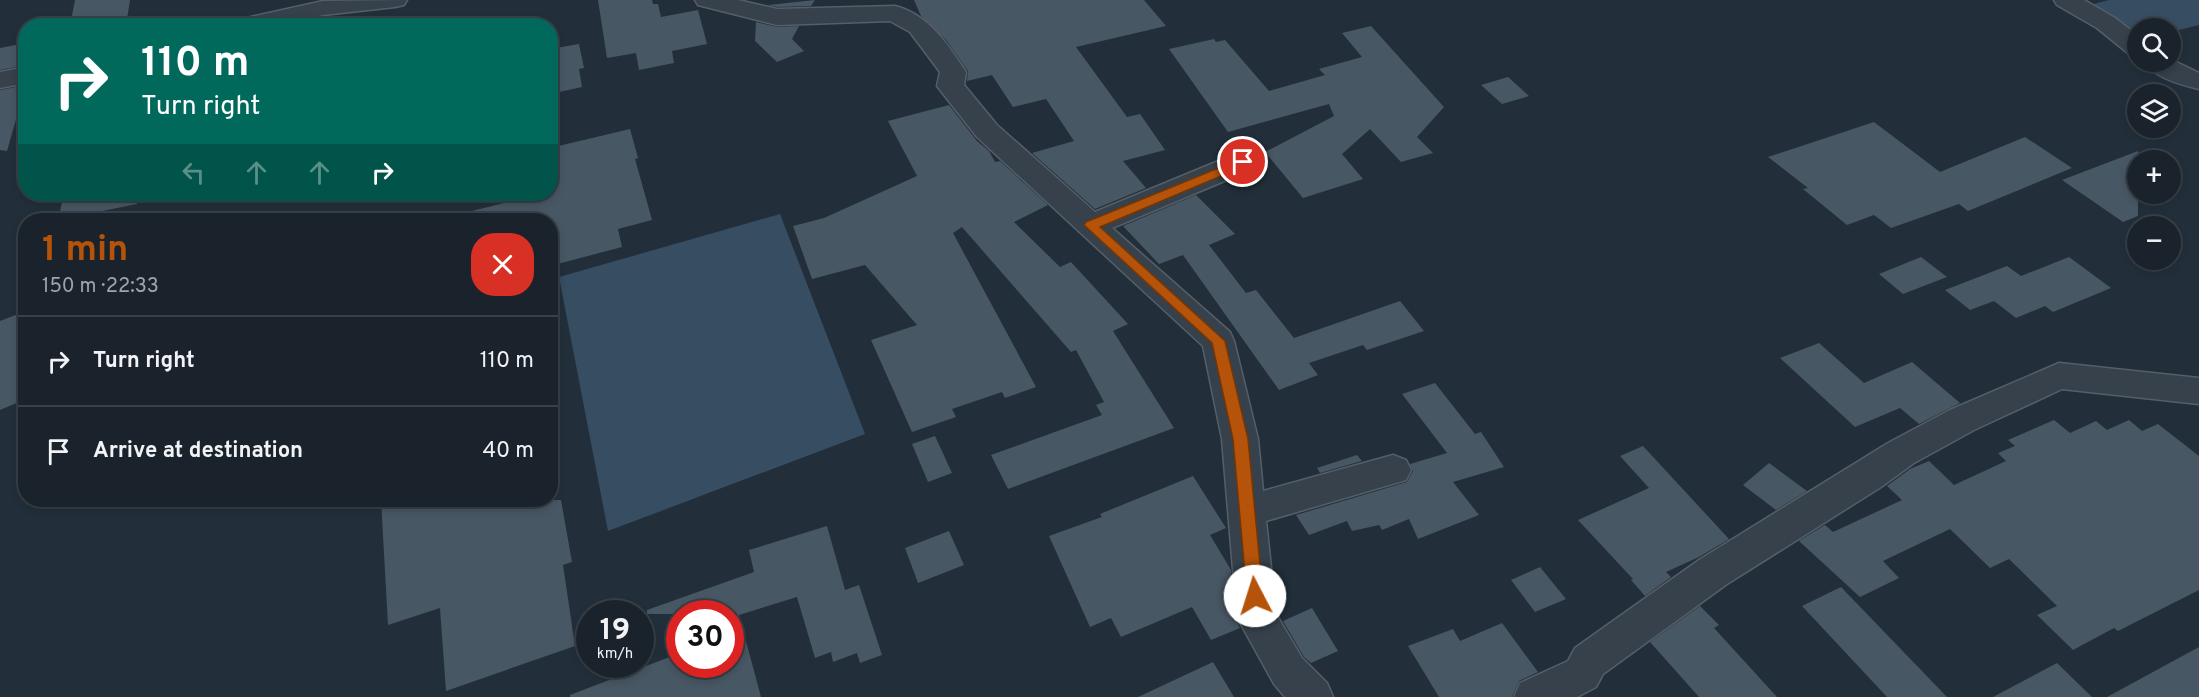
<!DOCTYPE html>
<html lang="en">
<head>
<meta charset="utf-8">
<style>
  body { margin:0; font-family:Overpass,sans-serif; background:#272f38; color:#f1f3f6; height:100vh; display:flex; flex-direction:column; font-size:22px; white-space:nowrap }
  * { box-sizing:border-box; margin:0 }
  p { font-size:20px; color:#9fa4a9 }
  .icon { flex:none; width:33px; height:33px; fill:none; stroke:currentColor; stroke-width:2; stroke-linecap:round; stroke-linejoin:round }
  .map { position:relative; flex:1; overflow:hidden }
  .panel { position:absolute; left:18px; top:213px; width:540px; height:294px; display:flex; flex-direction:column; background:#1a232c; border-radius:24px; box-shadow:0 3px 9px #0003,0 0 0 2px #384048 }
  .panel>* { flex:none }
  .top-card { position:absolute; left:18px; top:18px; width:540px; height:183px; border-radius:24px; box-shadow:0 3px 9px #0003,0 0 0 2px #384048; background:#00695c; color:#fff; overflow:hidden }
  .buttons { position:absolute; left:2127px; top:18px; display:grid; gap:12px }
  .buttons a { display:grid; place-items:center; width:54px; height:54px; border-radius:50%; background:#1a232c; box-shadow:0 3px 9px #0003,0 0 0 2px #384048; font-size:30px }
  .speed { position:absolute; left:576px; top:600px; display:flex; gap:12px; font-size:30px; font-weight:700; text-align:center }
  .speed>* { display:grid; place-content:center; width:78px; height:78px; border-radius:50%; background:#1a232c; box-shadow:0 3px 9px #0003,0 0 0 2px #384048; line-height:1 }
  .speed small { font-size:15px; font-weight:400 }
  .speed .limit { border:9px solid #d22; background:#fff; color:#111 }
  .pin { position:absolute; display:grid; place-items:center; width:51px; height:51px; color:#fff; margin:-26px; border:3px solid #fff; border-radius:50%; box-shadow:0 2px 6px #0007 }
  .me { position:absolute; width:66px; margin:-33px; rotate:355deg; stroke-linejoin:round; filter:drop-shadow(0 0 4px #0008) }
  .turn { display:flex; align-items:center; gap:21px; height:126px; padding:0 24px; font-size:27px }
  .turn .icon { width:78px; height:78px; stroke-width:2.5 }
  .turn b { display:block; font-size:42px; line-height:51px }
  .lanes { display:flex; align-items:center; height:57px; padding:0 24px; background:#0003; justify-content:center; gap:30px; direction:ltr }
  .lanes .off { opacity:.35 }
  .round { display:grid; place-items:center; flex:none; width:63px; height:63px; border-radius:24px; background:#272f38 }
  .overview { display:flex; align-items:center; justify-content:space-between; height:102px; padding:0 24px }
  h1 { font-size:36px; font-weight:700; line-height:45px; color:#b45309 }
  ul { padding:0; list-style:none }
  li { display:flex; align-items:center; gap:18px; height:90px; padding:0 24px; border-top:2px solid #384048 }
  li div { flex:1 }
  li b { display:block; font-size:22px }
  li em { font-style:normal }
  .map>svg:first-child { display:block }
</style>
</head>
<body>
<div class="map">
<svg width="2199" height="697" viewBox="0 0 2199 697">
  <rect width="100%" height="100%" fill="#222f3a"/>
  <path fill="#364d62" d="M2109,0h90v25l-28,7 -1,-4h-32l-1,8 -47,-31z
    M780,214l85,220 -257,97 -49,-254z"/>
  <path fill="#485764" d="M75,0h55l-4,26h-56z
    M598,0h54l1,4h5l3,13 37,-7 9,34 -35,7 2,12 -35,7 -3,-17 -29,5z
    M815,0l-4,6 -34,1 -9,-2z
    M914,0h230l22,26 -90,21 51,70 13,-3 25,36 -42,11 23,27 -51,21 -63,-56 42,-12 -28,-42 -33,8 -21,-32 -25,6 1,-10 -22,-31 -25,-24z
    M756,22l21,5 22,-1 -7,13 12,12 -27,11 -22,-21z
    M1371,26l73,81 -27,30 16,16 -32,9 -31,-33 -28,25 21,25 -60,19 -38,-46 69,-36 -5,-12 -101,28 -59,-83 45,-10 2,3 9,-2 44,51 56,-16 -6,-6 43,-12 -20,-24z
    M26,43v22l-26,5v-22z
    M579,44l5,24 -5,1 3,18 -32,7v-45z
    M1508,77l21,19 -27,8 -21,-19z
    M26,85l-19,66 -7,-1v-60z
    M949,105l28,36 12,10 6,11 5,-1 48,44 -34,17 46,45 11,-5 57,62 -15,7 61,97 -166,61 -17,-34 111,-40 -6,-10 8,-3 -28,-52 -5,2 -109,-125 -9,6 83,154 -31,11 -3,-6 -50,17 4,8 -44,15 -41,-92 46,-15 -52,-60 -53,14 -19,-53 31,-8 93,-42 -29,-55z
    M1874,122l66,50 85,-35 47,31 -104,43 -9,-7 -68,24 -17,-13 -27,10 -44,-36 5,-1 -40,-31z
    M630,129l8,29 -3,1 17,61 -34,9 4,18 -72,19v-46h-81l-1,-8 72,-18h10v-46z
    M2138,151v65l-15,6 -61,-42z
    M64,194h72l1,10 -79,16z
    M1196,195l39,39 -26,11 37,48 10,-3 38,48 106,-37 24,30 -57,19 -4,-5 -54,18 9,12 -39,15 -96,-135 -24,9 -36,-38z
    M1921,257l26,20 -44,17 -24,-20z
    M2069,257l42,31 -58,24 -8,-6 -29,12 -22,-17 -24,9 -25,-20 62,-24 14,10z
    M26,311v88l-26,11v-89z
    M1819,343l45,40 48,-21 48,41 -41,21 -19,-16 -45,19 -75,-69z
    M1435,383l40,51 6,-2 23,35 -51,15 26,33 -61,24 -9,-20 -27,11 -3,-5 -27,6 -5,-10 -38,14 -13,-20 111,-33 6,-11 -3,-7 37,-11 -45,-59z
    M2054,420l16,13 26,-12 11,9 22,-10 13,11 16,-7 41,32v134l-81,41 -4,-3 -41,22 -36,-35 20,-9 -48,-47 -19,9 -40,-39 -67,32 16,17 -39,19 -61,-56 26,-16 8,7 69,-32 -15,-14 23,-17 19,-8 25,24 52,-24 -8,-8 17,-7 -7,-6z
    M935,436l17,37 -24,9 -16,-38z
    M1643,446l86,93 -30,18 -33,15 5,5 -26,19 -14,-16 2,-1 -55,-59 71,-32 -29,-32z
    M1357,455l5,6 -42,12 -3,-5z
    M1769,463l38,28 -31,19 -33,-25z
    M1193,476l33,52 -16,7 21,35 2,21 -5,2 5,9 2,15 5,11 -29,12 -19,-33 -71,30 -10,-19 -21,9 -41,-91 53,-19 -2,-3z
    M381,500h180l11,62 -9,3 12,81 -129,45 -6,-83 -52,17z
    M827,526l18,64 14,-5 23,70 -22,8 -3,-10 -24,9 -2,-10 -16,6 -18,-61 -58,18 22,82h-191v-2l110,-42v11h50v-50h-83v-4l107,-38 -5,-22z
    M949,531l15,34 -46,18 -13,-35z
    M1540,567l26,32 -31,13 -24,-32z
    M1841,587l106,110h-60l-85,-91z
    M1700,606l19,19 -5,3 63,69h-78l-49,-55z
    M1312,608l26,43 -27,12 -7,-6 -21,-36z
    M1502,623l36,49 -19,9 -7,16h-73l-31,-51 45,-17 7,12z
    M2199,647v50h-92z
    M1213,662l21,35h-96z
    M2057,663l35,34h-99z"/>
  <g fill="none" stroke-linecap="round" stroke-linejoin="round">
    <defs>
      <path id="minor" d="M407,0l-3,5 -9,2 -72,8 -45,11h-48l3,-5 90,-20z
        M695,0h43l39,9 118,-3c33,8 53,39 71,66l-2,13 33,40 98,87 138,-57 10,-2 10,2 4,7 -4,7 -141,59 118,104 4,9 24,98 5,52 130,-36 13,5 5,10 -5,10 -140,41 10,93 26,44 25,25 6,14h-48l-11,-13 -37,-67 -15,-178 -19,-93 -226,-209 -40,-51 3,-14 -30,-40 -20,-11 -113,4 -79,-20z
        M2054,0h30l31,18 23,18v21l-9,-3 -32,-26 -40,-23z
        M2170,59l29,14v16c-18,-4 -44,-11 -55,-27h26z
        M26,67v16l-26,5v-16z
        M2059,363l140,15v26l-137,-15 -88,41 -60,33 -33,24 -154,97 -124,90 -7,13 -19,10h-63l6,-14 48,-22 7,-13 124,-88 189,-117 62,-33z"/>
    </defs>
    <use href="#minor" stroke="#545f68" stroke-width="3"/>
    <use href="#minor" fill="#36414b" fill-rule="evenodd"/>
  </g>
  <path fill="#b45309" stroke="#753606" stroke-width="1.5" d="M1243,158l4,1v6l-147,62 125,114 23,98 15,157 -3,5 -5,2 -6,-2 -2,-5 -14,-157 -21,-96 -128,-118 2,-3z"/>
</svg>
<div class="buttons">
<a><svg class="icon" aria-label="search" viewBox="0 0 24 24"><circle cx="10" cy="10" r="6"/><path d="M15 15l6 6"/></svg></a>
<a><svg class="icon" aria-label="layers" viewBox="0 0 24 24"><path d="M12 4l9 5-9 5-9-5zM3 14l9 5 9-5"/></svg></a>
<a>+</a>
<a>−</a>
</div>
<div class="speed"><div>19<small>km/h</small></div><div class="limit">30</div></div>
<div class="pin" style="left:1243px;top:162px;background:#d93025"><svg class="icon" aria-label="arrive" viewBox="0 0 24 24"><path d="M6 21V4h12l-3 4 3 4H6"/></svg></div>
<svg class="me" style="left:1255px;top:596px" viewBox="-20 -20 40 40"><circle r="19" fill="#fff"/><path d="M0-13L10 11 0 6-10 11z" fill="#b45309"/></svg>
<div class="top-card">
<div class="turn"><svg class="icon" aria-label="right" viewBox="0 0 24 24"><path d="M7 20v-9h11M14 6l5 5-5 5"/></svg><div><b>110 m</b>Turn right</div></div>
<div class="lanes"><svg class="icon off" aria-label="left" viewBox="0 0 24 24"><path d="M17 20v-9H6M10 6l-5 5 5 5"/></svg><svg class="icon off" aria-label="ahead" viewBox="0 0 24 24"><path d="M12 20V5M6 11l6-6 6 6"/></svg><svg class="icon off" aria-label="ahead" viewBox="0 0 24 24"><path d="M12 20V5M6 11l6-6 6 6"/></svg><svg class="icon" aria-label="right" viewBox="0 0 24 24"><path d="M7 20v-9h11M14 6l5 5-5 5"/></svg></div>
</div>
<section class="panel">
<div class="overview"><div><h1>1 min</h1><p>150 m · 22:33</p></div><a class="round" style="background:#d93025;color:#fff"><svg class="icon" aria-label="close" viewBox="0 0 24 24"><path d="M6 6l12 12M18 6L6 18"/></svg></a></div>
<ul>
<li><svg class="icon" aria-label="right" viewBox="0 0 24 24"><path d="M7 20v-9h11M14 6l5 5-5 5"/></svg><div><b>Turn right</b></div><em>110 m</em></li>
<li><svg class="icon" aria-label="arrive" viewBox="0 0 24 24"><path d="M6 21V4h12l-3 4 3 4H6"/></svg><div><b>Arrive at destination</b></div><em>40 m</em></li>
</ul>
</section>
</div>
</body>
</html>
